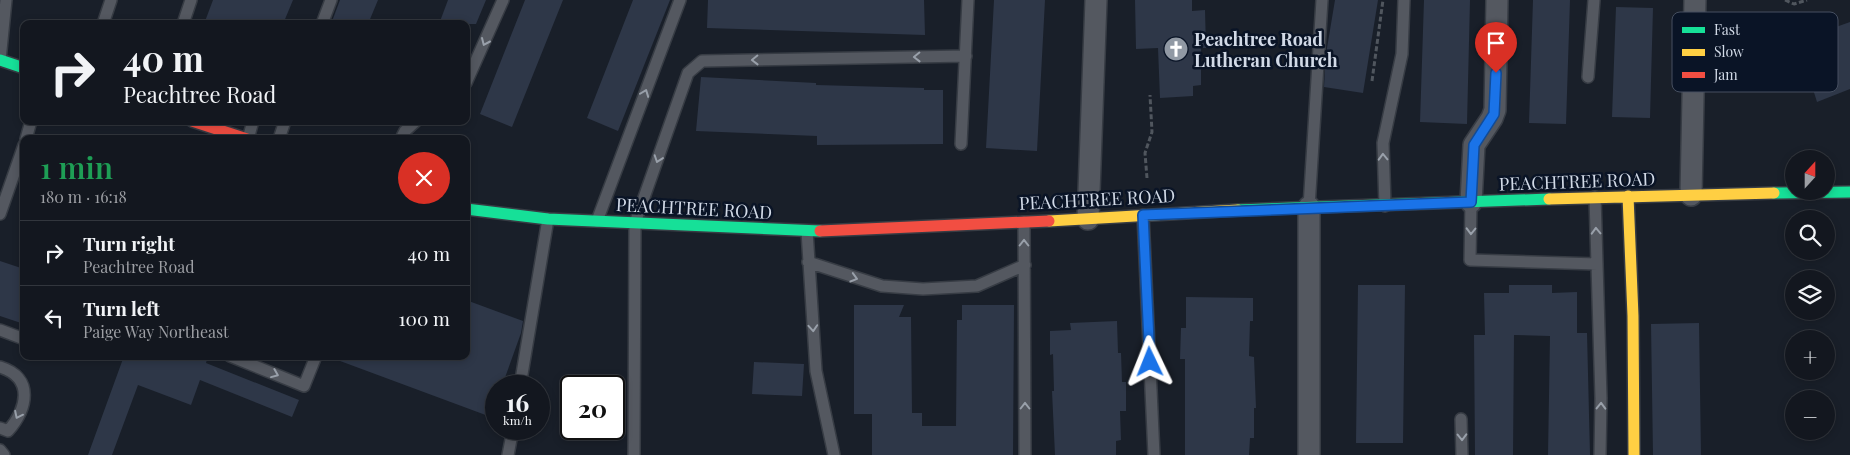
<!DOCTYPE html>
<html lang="en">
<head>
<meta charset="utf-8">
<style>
  body { margin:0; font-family:"Playfair Display",serif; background:#1c2028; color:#f1f3f6; height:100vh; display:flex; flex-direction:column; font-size:19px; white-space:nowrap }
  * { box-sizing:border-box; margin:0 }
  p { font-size:16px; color:#9d9fa4 }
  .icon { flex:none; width:28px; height:28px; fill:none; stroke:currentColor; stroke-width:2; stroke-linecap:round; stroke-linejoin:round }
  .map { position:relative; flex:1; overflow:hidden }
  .drawer { position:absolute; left:20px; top:135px; width:450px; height:225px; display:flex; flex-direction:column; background:#13171f; border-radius:10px; box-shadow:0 2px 8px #0003,0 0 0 1px #32363d }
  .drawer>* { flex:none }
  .top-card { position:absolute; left:20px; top:20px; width:450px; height:105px; border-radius:10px; box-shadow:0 2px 8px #0003,0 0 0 1px #32363d; background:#13171f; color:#f1f3f6; overflow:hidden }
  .needle { width:32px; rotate:21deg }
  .fabs { position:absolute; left:1785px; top:150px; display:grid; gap:10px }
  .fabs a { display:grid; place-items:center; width:50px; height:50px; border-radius:50%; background:#13171f; box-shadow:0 2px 8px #0003,0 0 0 1px #32363d; font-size:25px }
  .speed { position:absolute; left:485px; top:375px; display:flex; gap:10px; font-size:25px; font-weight:700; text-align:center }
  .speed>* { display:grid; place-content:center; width:65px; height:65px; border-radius:50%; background:#13171f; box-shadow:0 2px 8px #0003,0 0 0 1px #32363d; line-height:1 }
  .speed small { font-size:12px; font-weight:400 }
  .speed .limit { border:2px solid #111; border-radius:8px; background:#fff; color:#111 }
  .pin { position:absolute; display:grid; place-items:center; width:42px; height:42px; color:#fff; margin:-51px -21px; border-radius:50% 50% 50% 0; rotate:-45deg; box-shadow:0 0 5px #0007 }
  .pin .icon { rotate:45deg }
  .me { position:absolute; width:55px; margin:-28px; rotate:358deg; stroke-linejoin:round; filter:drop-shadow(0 0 4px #0008) }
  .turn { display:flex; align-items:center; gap:18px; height:105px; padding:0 20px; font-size:22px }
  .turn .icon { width:65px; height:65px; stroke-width:2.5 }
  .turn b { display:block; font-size:35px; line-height:42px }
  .round { display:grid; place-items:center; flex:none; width:52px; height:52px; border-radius:26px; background:#1c2028 }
  .head { display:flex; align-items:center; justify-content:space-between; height:85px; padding:0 20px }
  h1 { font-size:30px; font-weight:600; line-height:38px; color:#1e9e55 }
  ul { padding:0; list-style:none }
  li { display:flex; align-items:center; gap:15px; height:65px; padding:0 20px; border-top:1px solid #32363d }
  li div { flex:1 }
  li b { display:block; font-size:19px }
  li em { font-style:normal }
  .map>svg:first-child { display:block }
</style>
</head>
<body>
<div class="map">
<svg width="1850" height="455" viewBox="0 0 1850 455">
  <rect width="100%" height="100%" fill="#191f29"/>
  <path fill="#2e3748" d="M213,0h80l-10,24h-79z
    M340,0h38l-10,24h-37z
    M448,0h38l-10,24h-37z
    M525,0h38l-51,127 -32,-13z
    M633,0h37l-52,131 -31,-13z
    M708,0h216l1,35 -218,-7z
    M994,0h51l-8,151 -51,-3z
    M1135,0h57v11l13,-1 1,38h-5v37l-8,1v10l-33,2 -2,-50 -22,1z
    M1335,0h43l-15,93 -39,-6 2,-33z
    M1424,0h46l-3,124 -47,-2z
    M1533,0h37l-4,124 -37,-1z
    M1616,7l37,1 -3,110 -38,-1z
    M1850,22v67l-33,13 -5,-16 -6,2 -9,-23 5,-2 -8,-21z
    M701,77l115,6v2l108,3v2h19v54l-126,1v-9l-121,-5z
    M0,261l24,8v55l-24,-8z
    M1358,285h47l-2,158h-47z
    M1509,285h43v8l25,-1v41h10l3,122h-42l2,-119 -36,-1 -1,120h-38l-1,-120h11l-1,-42h25z
    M1186,297l67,1v23h-3l-1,35 5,1 2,51h-2v30h-4l-1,17h-64v-96h-5l1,-31h5z
    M466,300l57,21 -2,12 -19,53h-6v15l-5,16 -159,-59 1,-2h133z
    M854,305h50l-5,12h12l1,96h10v13h34l1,-106h5v-15h52l-1,150h-141v-41h-18z
    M1117,321l1,32h3l1,29h4v29h-6l1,29 -5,1v14h-61l-3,-64h2l-1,-37 -3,1v-24l21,-1 -1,-7z
    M1699,323l2,132h-48l-2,-131z
    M124,356h84l-2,7 93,37 -7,17 -92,-37 -9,25 -53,-20 -26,70h-24z
    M754,362l50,2 -2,32 -50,-2z"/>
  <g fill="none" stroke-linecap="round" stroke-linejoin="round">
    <defs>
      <path id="lane" d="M103,24l8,-24
        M183,24l8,-24
        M322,24l9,-24
        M0,60l6,-60
        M1588,77l6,-77
        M466,83l37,-83
        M26,139l5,-18
        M248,139l5,-18
        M279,139l6,-18
        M401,139l4,-8 11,-10
        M961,144l7,-144
        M1595,197l6,201 -1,57
        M1471,202l-1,58 127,4
        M1385,206l-2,-63 19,-89 2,-54
        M1309,207l13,-207
        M0,214l24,-69
        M1143,215l11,240
        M597,221l83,-221
        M1024,222l1,233
        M807,231l9,140 18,84
        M808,262l74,24 41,3 54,-3 48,-21
        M0,330l24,9
        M230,356l74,30 12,-30
        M0,367c35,11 27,42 8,64l-8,-3
        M520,386l28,-167
        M1461,419l1,36
        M0,450l4,5
        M508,455l5,-26
        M634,455l1,-232 53,-150 14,-12 264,-5"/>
      <path id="street" d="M1691,195l4,-195
        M1471,202l3,-57 18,-27 3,-8 2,-110
        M1088,219l8,-219
        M1309,455v-248"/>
      <path id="fast" d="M0,60l24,8
        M1774,193l76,-1
        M466,209l82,10 272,12
        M1238,210l311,-11"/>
      <path id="slow" d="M1628,196l5,120 1,139
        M1549,199l225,-6
        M1049,221l189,-11"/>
      <path id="jam" d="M192,121l55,18
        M820,231l229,-10"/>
    </defs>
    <use href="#lane" stroke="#373c44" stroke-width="14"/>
    <use href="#street" stroke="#373c44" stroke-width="24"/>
    <use href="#fast" stroke="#373c44" stroke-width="14"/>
    <use href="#slow" stroke="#373c44" stroke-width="14"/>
    <use href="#jam" stroke="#373c44" stroke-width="14"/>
    <path stroke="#50565e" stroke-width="3" stroke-dasharray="5 2.5" stroke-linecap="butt" d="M1785,0l9,4 13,-4
      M1372,81l11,-81
      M1147,178l-2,-25 7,-21 -2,-37"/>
    <use href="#lane" stroke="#545860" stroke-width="11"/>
    <use href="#street" stroke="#545860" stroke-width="21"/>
    <use href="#fast" stroke="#16e098" stroke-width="11"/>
    <use href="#slow" stroke="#ffcf43" stroke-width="11"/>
    <use href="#jam" stroke="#f24e42" stroke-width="11"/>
  </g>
  <defs><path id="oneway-chevron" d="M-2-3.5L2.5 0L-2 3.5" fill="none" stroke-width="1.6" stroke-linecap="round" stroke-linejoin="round" transform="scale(1.25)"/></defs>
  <g stroke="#99a0aa">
    <use href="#oneway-chevron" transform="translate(485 42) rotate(114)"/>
    <use href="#oneway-chevron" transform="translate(917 57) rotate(179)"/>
    <use href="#oneway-chevron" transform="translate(755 60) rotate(179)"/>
    <use href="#oneway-chevron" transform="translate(645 93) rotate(-69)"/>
    <use href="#oneway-chevron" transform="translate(1383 157) rotate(-92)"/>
    <use href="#oneway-chevron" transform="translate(658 159) rotate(109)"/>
    <use href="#oneway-chevron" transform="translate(1471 231) rotate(91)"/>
    <use href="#oneway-chevron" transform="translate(1596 231) rotate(-92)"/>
    <use href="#oneway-chevron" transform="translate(1024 243) rotate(-90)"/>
    <use href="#oneway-chevron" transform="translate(854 278) rotate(16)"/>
    <use href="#oneway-chevron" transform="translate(813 328) rotate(86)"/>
    <use href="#oneway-chevron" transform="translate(275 374) rotate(22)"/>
    <use href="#oneway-chevron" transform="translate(1025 406) rotate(-90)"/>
    <use href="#oneway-chevron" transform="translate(1601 406) rotate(-89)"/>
    <use href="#oneway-chevron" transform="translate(18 415) rotate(116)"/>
    <use href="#oneway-chevron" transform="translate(1462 437) rotate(89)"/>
  </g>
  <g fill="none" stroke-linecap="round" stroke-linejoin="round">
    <defs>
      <path id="route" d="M1150,362l-7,-147 328,-13 3,-57 20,-31 2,-41"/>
    </defs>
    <use href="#route" stroke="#114b97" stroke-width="12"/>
    <use href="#route" stroke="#1a73e8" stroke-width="9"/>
  </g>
  <defs>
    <symbol id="church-disc" viewBox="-11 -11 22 22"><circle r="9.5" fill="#9199a4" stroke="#0a1426"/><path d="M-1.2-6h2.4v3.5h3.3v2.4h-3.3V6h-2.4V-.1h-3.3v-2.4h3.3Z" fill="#fff"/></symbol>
  </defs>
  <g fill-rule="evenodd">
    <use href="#church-disc" x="1162" y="35" width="28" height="28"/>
  </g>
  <g text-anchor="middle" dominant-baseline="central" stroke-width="5" stroke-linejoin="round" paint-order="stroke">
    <g font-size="18" font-weight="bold" fill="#d2dae7" stroke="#0a1426" text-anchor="start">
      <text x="1194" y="39">Peachtree Road<tspan x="1194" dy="21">Lutheran Church</tspan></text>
    </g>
    <g font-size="18" fill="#d2dae7" stroke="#0a1426">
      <text transform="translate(1577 181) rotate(-2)">PEACHTREE ROAD</text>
      <text transform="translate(1097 199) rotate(-3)">PEACHTREE ROAD</text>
      <text transform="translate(694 208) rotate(3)">PEACHTREE ROAD</text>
    </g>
  </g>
  <rect x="1672" y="12" width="166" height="80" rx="8" fill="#0a1426" stroke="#464f60" stroke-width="1"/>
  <rect x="1682" y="27" width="23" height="6" fill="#16e098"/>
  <rect x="1682" y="49" width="23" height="7" fill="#ffcf43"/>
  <rect x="1682" y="72" width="23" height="6" fill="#f24e42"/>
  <g font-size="14" fill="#d2dae7">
    <text x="1714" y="35">Fast</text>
    <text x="1714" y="57">Slow</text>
    <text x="1714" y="80">Jam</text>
  </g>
</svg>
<div class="fabs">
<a><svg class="needle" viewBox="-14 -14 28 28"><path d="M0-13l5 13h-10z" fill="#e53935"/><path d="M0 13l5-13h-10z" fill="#9d9fa4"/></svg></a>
<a><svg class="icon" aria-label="search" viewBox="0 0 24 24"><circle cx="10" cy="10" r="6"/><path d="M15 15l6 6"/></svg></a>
<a><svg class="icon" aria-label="layers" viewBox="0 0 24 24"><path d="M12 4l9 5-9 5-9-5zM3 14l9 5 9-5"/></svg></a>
<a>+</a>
<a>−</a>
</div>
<div class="speed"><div>16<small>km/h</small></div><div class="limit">20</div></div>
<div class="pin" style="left:1496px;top:73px;background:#d93025"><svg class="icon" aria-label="arrive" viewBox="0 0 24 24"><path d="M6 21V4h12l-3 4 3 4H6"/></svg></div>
<svg class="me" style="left:1150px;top:362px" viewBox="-20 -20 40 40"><path d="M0-17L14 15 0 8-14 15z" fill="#1a73e8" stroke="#fff" stroke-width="4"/></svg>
<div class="top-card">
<div class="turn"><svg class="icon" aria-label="right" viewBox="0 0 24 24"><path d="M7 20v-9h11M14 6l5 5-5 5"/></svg><div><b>40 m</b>Peachtree Road</div></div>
</div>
<section class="drawer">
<div class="head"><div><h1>1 min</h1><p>180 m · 16:18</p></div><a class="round" style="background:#d93025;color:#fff"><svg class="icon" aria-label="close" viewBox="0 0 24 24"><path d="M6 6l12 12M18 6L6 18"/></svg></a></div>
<ul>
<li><svg class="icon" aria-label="right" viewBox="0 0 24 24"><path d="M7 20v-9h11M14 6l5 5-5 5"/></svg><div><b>Turn right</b><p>Peachtree Road</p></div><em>40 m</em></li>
<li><svg class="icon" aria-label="left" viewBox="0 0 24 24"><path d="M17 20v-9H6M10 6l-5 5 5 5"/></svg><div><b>Turn left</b><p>Paige Way Northeast</p></div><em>100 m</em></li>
</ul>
</section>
</div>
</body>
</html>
